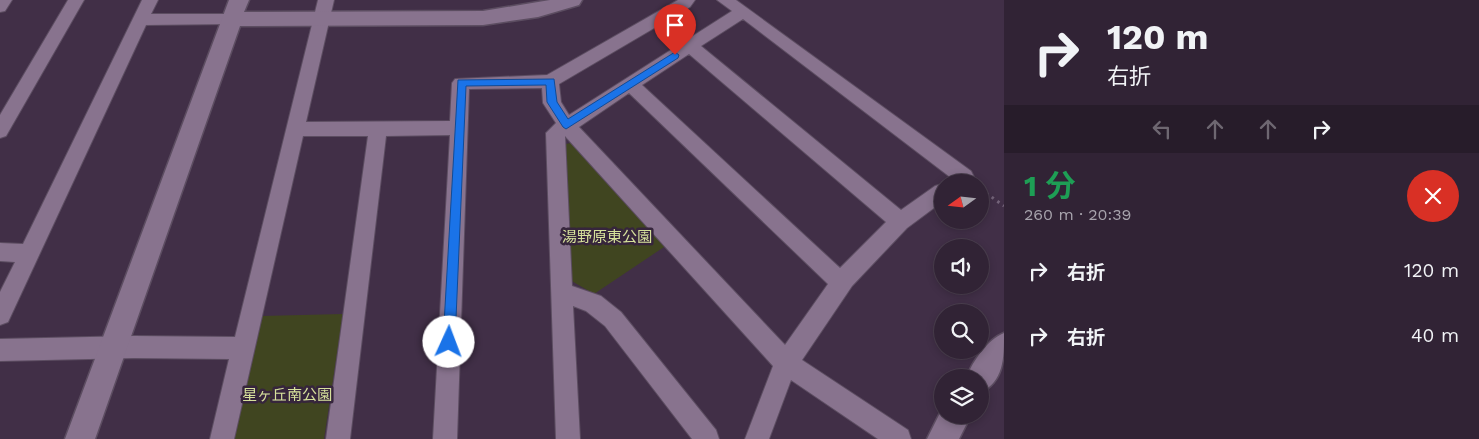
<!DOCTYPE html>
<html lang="ja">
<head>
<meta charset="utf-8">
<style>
  body { margin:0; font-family:"Work Sans","Noto Sans JP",sans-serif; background:#3d2f41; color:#f1f3f6; height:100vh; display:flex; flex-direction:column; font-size:19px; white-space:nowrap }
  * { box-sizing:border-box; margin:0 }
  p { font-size:16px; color:#a8a4ad }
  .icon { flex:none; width:28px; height:28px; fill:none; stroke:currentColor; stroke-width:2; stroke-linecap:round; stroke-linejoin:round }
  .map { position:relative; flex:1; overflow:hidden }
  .panel { display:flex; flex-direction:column; background:#312335; width:475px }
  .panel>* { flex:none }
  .hud { background:#312335; color:#f1f3f6; overflow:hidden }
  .needle { width:32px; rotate:255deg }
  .fabs { position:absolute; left:934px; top:174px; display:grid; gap:10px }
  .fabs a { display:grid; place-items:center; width:55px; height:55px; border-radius:50%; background:#312335; box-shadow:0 2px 8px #0003,0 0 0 1px #4c4050; font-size:25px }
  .pin { position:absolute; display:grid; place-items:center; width:42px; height:42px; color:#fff; margin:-51px -21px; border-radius:50% 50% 50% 0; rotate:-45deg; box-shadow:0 0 5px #0007 }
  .pin .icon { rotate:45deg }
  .me { position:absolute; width:55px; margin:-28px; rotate:2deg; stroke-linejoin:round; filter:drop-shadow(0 0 4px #0008) }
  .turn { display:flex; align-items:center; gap:18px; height:105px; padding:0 20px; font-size:22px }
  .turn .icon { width:65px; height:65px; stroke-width:2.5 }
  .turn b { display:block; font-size:35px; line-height:42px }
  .lanes { display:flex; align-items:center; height:48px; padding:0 20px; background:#0003; justify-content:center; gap:25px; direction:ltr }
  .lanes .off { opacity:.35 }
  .round { display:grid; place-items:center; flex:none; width:52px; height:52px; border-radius:26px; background:#3d2f41 }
  .summary { display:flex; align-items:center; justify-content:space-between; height:85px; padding:0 20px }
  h1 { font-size:30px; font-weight:700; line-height:38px; color:#1e9e55 }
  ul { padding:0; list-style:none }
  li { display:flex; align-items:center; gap:15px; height:65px; padding:0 20px }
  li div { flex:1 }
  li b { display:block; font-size:19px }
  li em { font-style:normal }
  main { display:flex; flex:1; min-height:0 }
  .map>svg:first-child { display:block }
</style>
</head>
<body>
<main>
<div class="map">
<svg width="1004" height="439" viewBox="0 0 1004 439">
  <rect width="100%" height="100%" fill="#412f47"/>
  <path fill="#404520" d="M575,142l92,103 -73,49 -24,-14 -8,-123 4,-13z
    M343,314l-19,125h-92l29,-123z"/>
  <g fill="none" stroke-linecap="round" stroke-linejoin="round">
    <defs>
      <path id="minor" d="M0,0h12l-7,11 -5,1z
        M68,0h16l-78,136 -6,2v-23z
        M142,0h16l-7,14h81l6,1 2,4 -2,4 -6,1 -86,1 -138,297 -8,3v-33l15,-30 -15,-1v-18l23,1z
        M318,0h16l-28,122 144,-1 2,-38 3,-4 92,-4 131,-75h17l-5,7 -131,77 2,18 8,13 163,-104 -15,-11h19l235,171 3,6 -3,5h-23l2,-5 -207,-158 -42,27 200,164 34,-24 7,-2v18l-35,26 -55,58 -50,74 106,70 3,9h-33l-87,-59 -22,59h-24l28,-73 -208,-230 7,150 29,10 20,16 95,118 3,9h-27l-87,-113 -19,-15 -13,-5 7,133h-24l-10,-306 10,-10 -13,-20 -1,-15 -73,1 -12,350h-24l17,-304 -64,1 -36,303h-24l42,-303h-65l-69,303h-24l19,-80 -95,-1 -134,3v-22l134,-3 101,1zM689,54l197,168 -46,46 -198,-183zM629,93l199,191 -43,61 -206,-218z"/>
      <path id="tertiary" d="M229,0h20l-5,12 239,-1 67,-11h32l-3,5 -41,12 -55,8 -243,1 -145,413h-30z
        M1004,333c0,26 0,48 -24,60v-15h-14c7,-17 21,-38 38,-45z
        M942,409v6h29l-12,24h-32z"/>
    </defs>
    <use href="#minor" stroke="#5c4d61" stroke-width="2"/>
    <use href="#tertiary" stroke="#5c4d61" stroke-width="3"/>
    <path stroke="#736379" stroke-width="2.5" stroke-dasharray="2 3" stroke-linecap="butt" d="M980,189l8,5"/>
    <path stroke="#736379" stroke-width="3" stroke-dasharray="2.5 4.5" stroke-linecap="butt" d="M986,193l18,13"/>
    <use href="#minor" fill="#88738e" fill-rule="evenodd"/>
    <use href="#tertiary" fill="#88738e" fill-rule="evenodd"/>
  </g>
  <path fill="#1a73e8" stroke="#114b97" d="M675,52l4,3 -1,3 -112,71 -3,-2 -16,-25 -1,-17 -80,1 -11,256 -1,4 -5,2 -5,-2 -1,-4 15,-262 96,-1 3,23 11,17z"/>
  <g text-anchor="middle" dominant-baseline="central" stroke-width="5" stroke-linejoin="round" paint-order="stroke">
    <g font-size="15" fill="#d6e19b" stroke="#36253c">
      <text x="607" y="237">湯野原東公園</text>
      <text x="287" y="395">星ヶ丘南公園</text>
    </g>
  </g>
</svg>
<div class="fabs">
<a><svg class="needle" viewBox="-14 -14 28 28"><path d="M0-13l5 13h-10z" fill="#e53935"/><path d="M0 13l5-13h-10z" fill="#a8a4ad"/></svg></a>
<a><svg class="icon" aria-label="sound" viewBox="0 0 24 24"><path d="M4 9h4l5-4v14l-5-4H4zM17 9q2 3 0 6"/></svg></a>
<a><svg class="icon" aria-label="search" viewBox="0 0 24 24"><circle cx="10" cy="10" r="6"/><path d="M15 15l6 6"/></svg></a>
<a><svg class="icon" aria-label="layers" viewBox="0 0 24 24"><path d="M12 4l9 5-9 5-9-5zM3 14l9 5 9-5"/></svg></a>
</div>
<div class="pin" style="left:675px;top:55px;background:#d93025"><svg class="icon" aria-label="arrive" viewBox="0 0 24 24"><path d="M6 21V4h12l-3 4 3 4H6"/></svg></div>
<svg class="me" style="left:449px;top:342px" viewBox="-20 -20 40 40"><circle r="19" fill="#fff"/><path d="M0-13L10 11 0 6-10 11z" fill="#1a73e8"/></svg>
</div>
<section class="panel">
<div class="hud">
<div class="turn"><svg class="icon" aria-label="right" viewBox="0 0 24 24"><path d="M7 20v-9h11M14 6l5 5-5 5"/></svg><div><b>120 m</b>右折</div></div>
<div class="lanes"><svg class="icon off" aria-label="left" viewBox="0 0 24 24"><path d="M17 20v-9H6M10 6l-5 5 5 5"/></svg><svg class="icon off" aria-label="ahead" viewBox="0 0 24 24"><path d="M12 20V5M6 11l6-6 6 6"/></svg><svg class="icon off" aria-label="ahead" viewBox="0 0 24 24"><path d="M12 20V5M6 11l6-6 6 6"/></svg><svg class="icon" aria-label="right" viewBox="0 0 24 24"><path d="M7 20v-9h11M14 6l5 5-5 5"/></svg></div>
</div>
<div class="summary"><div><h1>1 分</h1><p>260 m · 20:39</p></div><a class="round" style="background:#d93025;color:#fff"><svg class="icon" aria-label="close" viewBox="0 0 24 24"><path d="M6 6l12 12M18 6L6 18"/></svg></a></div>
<ul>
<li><svg class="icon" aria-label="right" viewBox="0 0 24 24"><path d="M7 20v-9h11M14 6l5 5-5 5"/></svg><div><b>右折</b></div><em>120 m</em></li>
<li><svg class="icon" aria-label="right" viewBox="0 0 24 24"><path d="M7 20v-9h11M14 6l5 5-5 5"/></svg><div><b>右折</b></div><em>40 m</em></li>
</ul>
</section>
</main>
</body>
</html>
